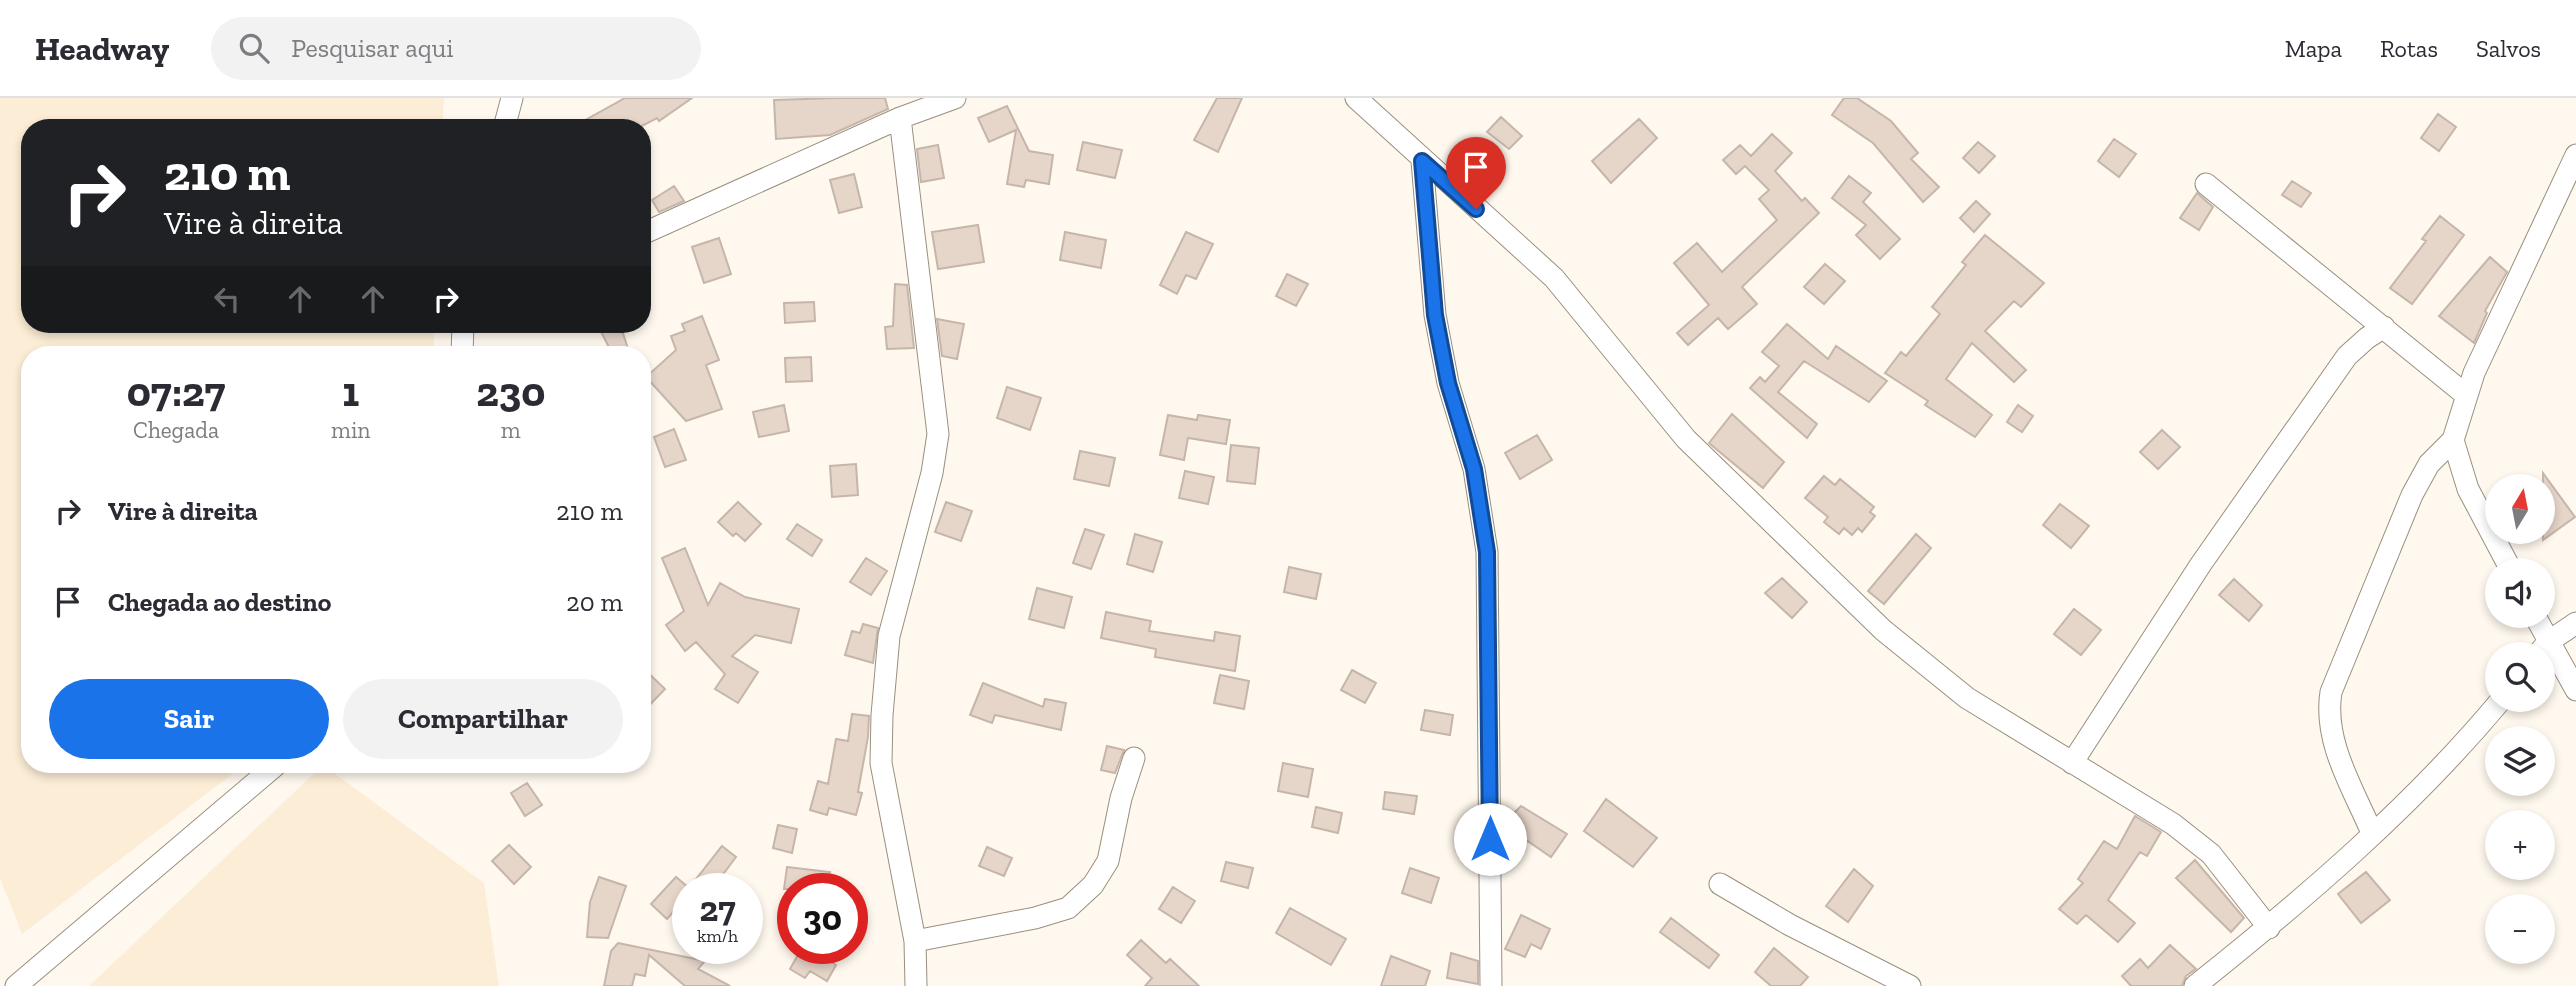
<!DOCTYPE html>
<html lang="pt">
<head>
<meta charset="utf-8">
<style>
  body { margin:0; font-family:"Zilla Slab",serif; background:#f2f2f3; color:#2b2b33; height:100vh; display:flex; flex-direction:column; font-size:26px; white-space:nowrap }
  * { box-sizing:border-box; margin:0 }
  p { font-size:23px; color:#7c7c81 }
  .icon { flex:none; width:38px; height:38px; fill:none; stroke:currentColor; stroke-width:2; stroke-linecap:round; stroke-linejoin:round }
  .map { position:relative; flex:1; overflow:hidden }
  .details { position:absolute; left:21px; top:248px; width:630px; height:427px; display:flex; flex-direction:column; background:#fff; border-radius:28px; box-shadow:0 4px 10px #0003 }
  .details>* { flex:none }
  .banner { position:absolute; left:21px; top:21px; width:630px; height:214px; border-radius:28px; box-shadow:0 4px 10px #0003; background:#202124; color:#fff; overflow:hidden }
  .needle { width:46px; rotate:10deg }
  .controls { position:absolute; left:2485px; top:376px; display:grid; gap:14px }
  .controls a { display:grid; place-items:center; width:70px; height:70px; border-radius:50%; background:#fff; box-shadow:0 4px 10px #0003; font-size:35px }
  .speed { position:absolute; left:672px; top:775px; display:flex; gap:14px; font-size:35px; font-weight:700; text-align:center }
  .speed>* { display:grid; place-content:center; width:91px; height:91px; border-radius:50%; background:#fff; box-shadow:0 4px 10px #0003; line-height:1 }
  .speed small { font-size:18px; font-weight:400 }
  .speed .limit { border:10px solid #d22; background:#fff; color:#111 }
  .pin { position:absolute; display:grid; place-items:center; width:60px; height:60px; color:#fff; margin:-72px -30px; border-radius:50% 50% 50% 0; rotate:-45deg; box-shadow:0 0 7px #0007 }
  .pin .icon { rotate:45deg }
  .me { position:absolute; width:77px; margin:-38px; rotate:0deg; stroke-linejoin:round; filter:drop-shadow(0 0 5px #0008) }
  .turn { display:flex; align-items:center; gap:24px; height:147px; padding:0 28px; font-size:32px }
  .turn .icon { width:91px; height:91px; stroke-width:2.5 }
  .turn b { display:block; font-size:49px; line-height:60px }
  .lanes { display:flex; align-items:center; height:66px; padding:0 28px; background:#0003; justify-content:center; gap:35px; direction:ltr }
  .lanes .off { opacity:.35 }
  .eta { display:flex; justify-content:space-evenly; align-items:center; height:119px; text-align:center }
  .eta b { font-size:42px; font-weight:800; line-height:49px }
  .action { display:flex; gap:14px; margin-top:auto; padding:14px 28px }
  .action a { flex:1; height:80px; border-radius:42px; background:#1a73e8; color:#fff; font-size:28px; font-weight:800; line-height:80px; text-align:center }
  .action a+a { background:#f2f2f3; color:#2b2b33 }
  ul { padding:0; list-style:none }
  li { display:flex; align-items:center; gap:21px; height:91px; padding:0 28px }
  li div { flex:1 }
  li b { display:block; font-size:26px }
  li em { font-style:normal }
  header { display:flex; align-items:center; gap:42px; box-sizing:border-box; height:98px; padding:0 35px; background:#fff; border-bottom:2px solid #e1e1e2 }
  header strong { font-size:33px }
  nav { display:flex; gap:38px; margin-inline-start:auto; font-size:24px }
  .search { width:490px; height:63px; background:#f2f2f3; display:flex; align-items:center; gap:18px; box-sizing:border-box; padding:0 24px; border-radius:38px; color:#7c7c81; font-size:26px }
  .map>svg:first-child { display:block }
</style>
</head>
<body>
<header>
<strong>Headway</strong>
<div class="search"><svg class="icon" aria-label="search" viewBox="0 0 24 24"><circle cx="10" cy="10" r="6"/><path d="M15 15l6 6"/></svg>Pesquisar aqui</div>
<nav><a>Mapa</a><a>Rotas</a><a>Salvos</a></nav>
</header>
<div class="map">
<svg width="2576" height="888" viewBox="0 0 2576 888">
  <rect width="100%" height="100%" fill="#fff8ee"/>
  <path fill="#fcedd6" d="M0,0h444l-2,30h-412v196h404v31h-404v410h214l-222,169 -22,-56z
    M323,667l161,118 15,103h-410z"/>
  <path fill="#e6d5c9" stroke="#c6b6aa" stroke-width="2" d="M625,0h67l-33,23 -2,-3 -19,10h-67z
    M837,0h48l3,11 -58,26 -54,4 -2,-39z
    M1217,0h25l-24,54 -24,-12z
    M1844,0h13l34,23 27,32 -7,6 28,28 -16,15 -50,-59 -41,-28z
    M1007,8l22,45 24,4 -4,29 -23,-4 -2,7 -17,-3 9,-54 -27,12 -11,-24z
    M2438,16l18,13 -17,24 -18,-13z
    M1501,19l21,19 -13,13 -22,-17z
    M1639,21l18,19 -46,45 -19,-22z
    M1772,36l20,19 -17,18 27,30 3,-3 14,15 -77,74 15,17 -29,25 -10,-11 -30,27 -11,-12 32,-28 -35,-42 23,-20 25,29 55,-52 -18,-21 10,-9 -24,-24 -9,8 -13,-14 17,-15 11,11z
    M2114,41l22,15 -17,23 -21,-16z
    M1083,44l39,8 -7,28 -38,-8z
    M1978,44l17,14 -16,17 -16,-15z
    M938,47l6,33 -23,4 -4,-33z
    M854,76l8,33 -23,6 -9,-33z
    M1849,78l22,17 -8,9 37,37 -20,20 -24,-24 10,-10 -34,-27z
    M2292,83l19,12 -10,14 -19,-12z
    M674,88l10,15 -25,11 -7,-12z
    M2197,95l16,14 -14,23 -19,-12z
    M1976,103l14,13 -16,18 -14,-14z
    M2440,118l24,19 -52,69 -22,-16 36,-47 -4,-2z
    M978,127l6,37 -46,7 -6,-37z
    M1065,134l41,8 -5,28 -41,-8z
    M1186,134l27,12 -17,35 -10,-4 -9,19 -17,-9z
    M1985,137l59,48 -23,24 -7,-6 -29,30 41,39 -12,12 -42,-39 -26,36 46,36 -17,22 -50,-32 3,-4 -43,-28 16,-21 5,4 34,-42 -8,-7 34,-42 -4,-3z
    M719,140l12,36 -27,9 -12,-36z
    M2490,159l17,15 -22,39 2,2 -13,30 -35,-27z
    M1825,166l20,17 -21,23 -20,-17z
    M1287,176l21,10 -12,22 -20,-10z
    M895,186l12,1 7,63 -27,1 -2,-22 8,-1z
    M814,204l1,19 -30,2 -1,-20z
    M702,218l17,44 -13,5 16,44 -36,12 -40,-44 30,-27 -5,-14 14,-5 -3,-7z
    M937,221l27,5 -7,35 -15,-3z
    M597,226h23l10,31h-17z
    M1787,226l41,35 8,-13 51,35 -18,21 -65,-41 -26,31 39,32 -10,14 -57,-50 10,-11 5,5 14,-16 -17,-14z
    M811,259l1,24 -26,1 -1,-24z
    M1007,289l34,11 -11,32 -33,-12z
    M784,307l5,26 -30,6 -6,-25z
    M2018,307l15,11 -11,16 -15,-10z
    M1732,316l52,48 -21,26 -54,-45z
    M1168,317l29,5 1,-5 32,5 -4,24 -38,-6 -4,22 -24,-5z
    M674,331l12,31 -21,7 -11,-30z
    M2162,332l18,17 -22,22 -18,-17z
    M1537,337l15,25 -32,19 -15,-26z
    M1231,347l28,3 -4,36 -28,-3z
    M1080,353l35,7 -6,28 -35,-7z
    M856,366l2,31 -26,2 -2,-31z
    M1185,373l29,6 -6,27 -29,-6z
    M2543,375l32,44 -32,23z
    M1824,378l11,9 5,-6 34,28 -4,5 5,4 -13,16 -4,-4 -6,7 -8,-7 -5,6 -15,-12 4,-5 -23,-19z
    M738,404l23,22 -16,17 -9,-8 -3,3 -15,-14z
    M946,404l26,9 -11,30 -26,-9z
    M2060,406l29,22 -18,22 -28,-23z
    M797,426l25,16 -10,16 -25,-17z
    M1085,431l19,6 -13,34 -18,-6z
    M1135,436l27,8 -9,30 -26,-8z
    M1916,436l15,14 -47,56 -16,-13z
    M685,450l23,57 12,-22 25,14 54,12 -8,34 -36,-8 -23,21 26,16 -20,31 -23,-14 10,-15 -29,-32 -11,9 -19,-26 18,-14 -22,-53z
    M866,460l21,13 -16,24 -21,-13z
    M1289,469l32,7 -5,25 -32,-7z
    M1782,480l25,24 -15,16 -27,-25z
    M2234,481l28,26 -13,16 -30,-26z
    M1037,490l35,9 -8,31 -35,-9z
    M2074,511l27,21 -20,25 -27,-21z
    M1106,514l45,9 -2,10 65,10 1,-9 25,4 -5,35 -80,-14 1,-8 -55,-11z
    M863,526l15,4 -5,35 -28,-8 7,-24 8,2z
    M642,569l23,22 -23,24z
    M1352,572l24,13 -11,20 -24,-13z
    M1220,577l29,6 -5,28 -30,-6z
    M983,585l60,24 2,-8 21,4 -5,27 -66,-15 -3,8 -22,-8z
    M1425,612l28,5 -3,20 -29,-5z
    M852,616l17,2 -1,21 -10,55 4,1 -6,22 -27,-7 -2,7 -17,-5 8,-29 10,3 8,-45 12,2z
    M1107,648l17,4 -9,23 -14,-3z
    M1283,665l30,6 -5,28 -30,-6z
    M527,685l15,22 -17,11 -14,-23z
    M1385,694l32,4 -3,18 -31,-5z
    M1606,701l51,39 -24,29 -49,-36z
    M1521,708l46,28 -16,23 -48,-33z
    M1316,709l26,6 -4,20 -26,-6z
    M2135,718l26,16 -14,24 -7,-4 -32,48 27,23 -17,19 -32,-27 -9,9 -18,-15 24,-26 -5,-4 26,-38 13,8z
    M778,727l19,4 -5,24 -19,-5z
    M509,747l22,22 -17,17 -22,-23z
    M722,748l14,11 -24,32h-24v6l-21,24 -16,-15 25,-27 13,11z
    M987,749l25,11 -8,18 -25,-10z
    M2195,762l49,58 -13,14 -55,-54z
    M1226,764l27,6 -5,20 -27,-7z
    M787,769l43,5 -3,17h-43z
    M1410,770l29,10 -8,25 -29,-10z
    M1854,771l19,17 -25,36 -22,-16z
    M2366,774l24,28 -29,23 -23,-29z
    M599,779l27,9 -18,52 -21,-1 3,-35z
    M1173,789l22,14 -14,22 -22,-14z
    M1290,810l56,31 -15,26 -55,-32z
    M1521,817l29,14 -9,20 -10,-5 -6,13 -20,-8z
    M1671,820l48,37 -10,13 -49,-36z
    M1141,842l25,23 4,-4 29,27h-54l7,-8 -25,-23z
    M618,845l87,18 -7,8 32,17h-45l-36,-31 -4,21 -10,-2 -3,12h-28l7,-35z
    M2170,847l26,24 -10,7 -4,10h-51l-9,-10 18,-17 8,9z
    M802,850h7l27,17 -9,16 -17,-10 -5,7 -15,-9z
    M1774,850l34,29 -8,9h-29l-16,-14z
    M1451,855l27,8v23l-31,-6z
    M1391,858l39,15 -5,15h-44z"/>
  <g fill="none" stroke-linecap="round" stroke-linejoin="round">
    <defs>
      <path id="minor" d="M1356,0l198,180 132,161 197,191 84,68 206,126 38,30 58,74
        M900,20l38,316 -6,39 -43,163 -7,79 -1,48 34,178 1,45
        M504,30l8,-30
        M1422,63l13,154 13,68 26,86 13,83 4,434
        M2206,86l260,211
        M642,136l258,-116 55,-20
        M462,257l1,-31
        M2511,472l-43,-81 -15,-49 21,-67 102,-218
        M2535,518l41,74
        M2538,556l10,-12 28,-19
        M2072,665l129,-199 146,-208 20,-18 17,-11
        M2372,735c-19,-45 -49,-91 -41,-141l81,-197 17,-31 24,-24
        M1720,786l70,41 120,61
        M915,843l120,-23 33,-10 25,-23 15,-24 13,-63 13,-40
        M16,888l260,-221
        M2195,888c108,-86 217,-179 306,-286"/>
    </defs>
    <use href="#minor" stroke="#998f7f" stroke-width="23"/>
    <use href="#minor" stroke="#fff" stroke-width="21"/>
  </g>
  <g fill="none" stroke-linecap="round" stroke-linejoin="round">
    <defs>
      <path id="route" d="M1476,111l-54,-48 13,154 13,68 26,86 13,83 3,287"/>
    </defs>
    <use href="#route" stroke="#114b97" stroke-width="18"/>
    <use href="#route" stroke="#1a73e8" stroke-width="12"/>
  </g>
</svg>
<div class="controls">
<a><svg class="needle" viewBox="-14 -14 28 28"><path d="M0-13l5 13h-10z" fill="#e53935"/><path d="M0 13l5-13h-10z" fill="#7c7c81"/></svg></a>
<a><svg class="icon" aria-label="sound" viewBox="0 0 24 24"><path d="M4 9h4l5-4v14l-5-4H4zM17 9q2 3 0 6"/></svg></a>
<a><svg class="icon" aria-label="search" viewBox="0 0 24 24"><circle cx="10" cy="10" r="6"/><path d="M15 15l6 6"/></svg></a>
<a><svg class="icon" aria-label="layers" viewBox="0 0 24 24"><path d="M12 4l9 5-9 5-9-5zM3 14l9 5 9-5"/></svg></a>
<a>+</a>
<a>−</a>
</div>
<div class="speed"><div>27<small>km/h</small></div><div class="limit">30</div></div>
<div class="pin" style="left:1476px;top:111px;background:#d93025"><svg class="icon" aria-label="arrive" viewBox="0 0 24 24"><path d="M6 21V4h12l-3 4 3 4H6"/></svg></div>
<svg class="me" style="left:1490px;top:741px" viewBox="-20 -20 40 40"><circle r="19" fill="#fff"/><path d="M0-13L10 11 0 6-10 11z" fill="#1a73e8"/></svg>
<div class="banner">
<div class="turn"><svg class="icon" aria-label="right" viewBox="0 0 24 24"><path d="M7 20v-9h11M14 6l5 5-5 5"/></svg><div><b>210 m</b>Vire à direita</div></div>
<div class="lanes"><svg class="icon off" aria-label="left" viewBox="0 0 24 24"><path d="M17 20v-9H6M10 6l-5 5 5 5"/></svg><svg class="icon off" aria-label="ahead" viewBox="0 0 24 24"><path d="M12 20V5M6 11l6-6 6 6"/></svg><svg class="icon off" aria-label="ahead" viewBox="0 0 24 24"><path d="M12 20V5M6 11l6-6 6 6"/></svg><svg class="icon" aria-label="right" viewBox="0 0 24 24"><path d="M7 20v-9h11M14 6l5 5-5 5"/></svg></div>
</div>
<section class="details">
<div class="eta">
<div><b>07:27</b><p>Chegada</p></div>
<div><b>1</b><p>min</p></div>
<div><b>230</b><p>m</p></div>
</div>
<ul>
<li><svg class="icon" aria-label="right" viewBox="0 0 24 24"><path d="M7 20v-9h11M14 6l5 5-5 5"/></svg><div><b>Vire à direita</b></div><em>210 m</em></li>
<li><svg class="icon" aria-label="arrive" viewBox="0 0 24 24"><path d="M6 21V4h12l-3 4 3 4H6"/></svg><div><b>Chegada ao destino</b></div><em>20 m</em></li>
</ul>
<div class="action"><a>Sair</a><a>Compartilhar</a></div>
</section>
</div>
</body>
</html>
